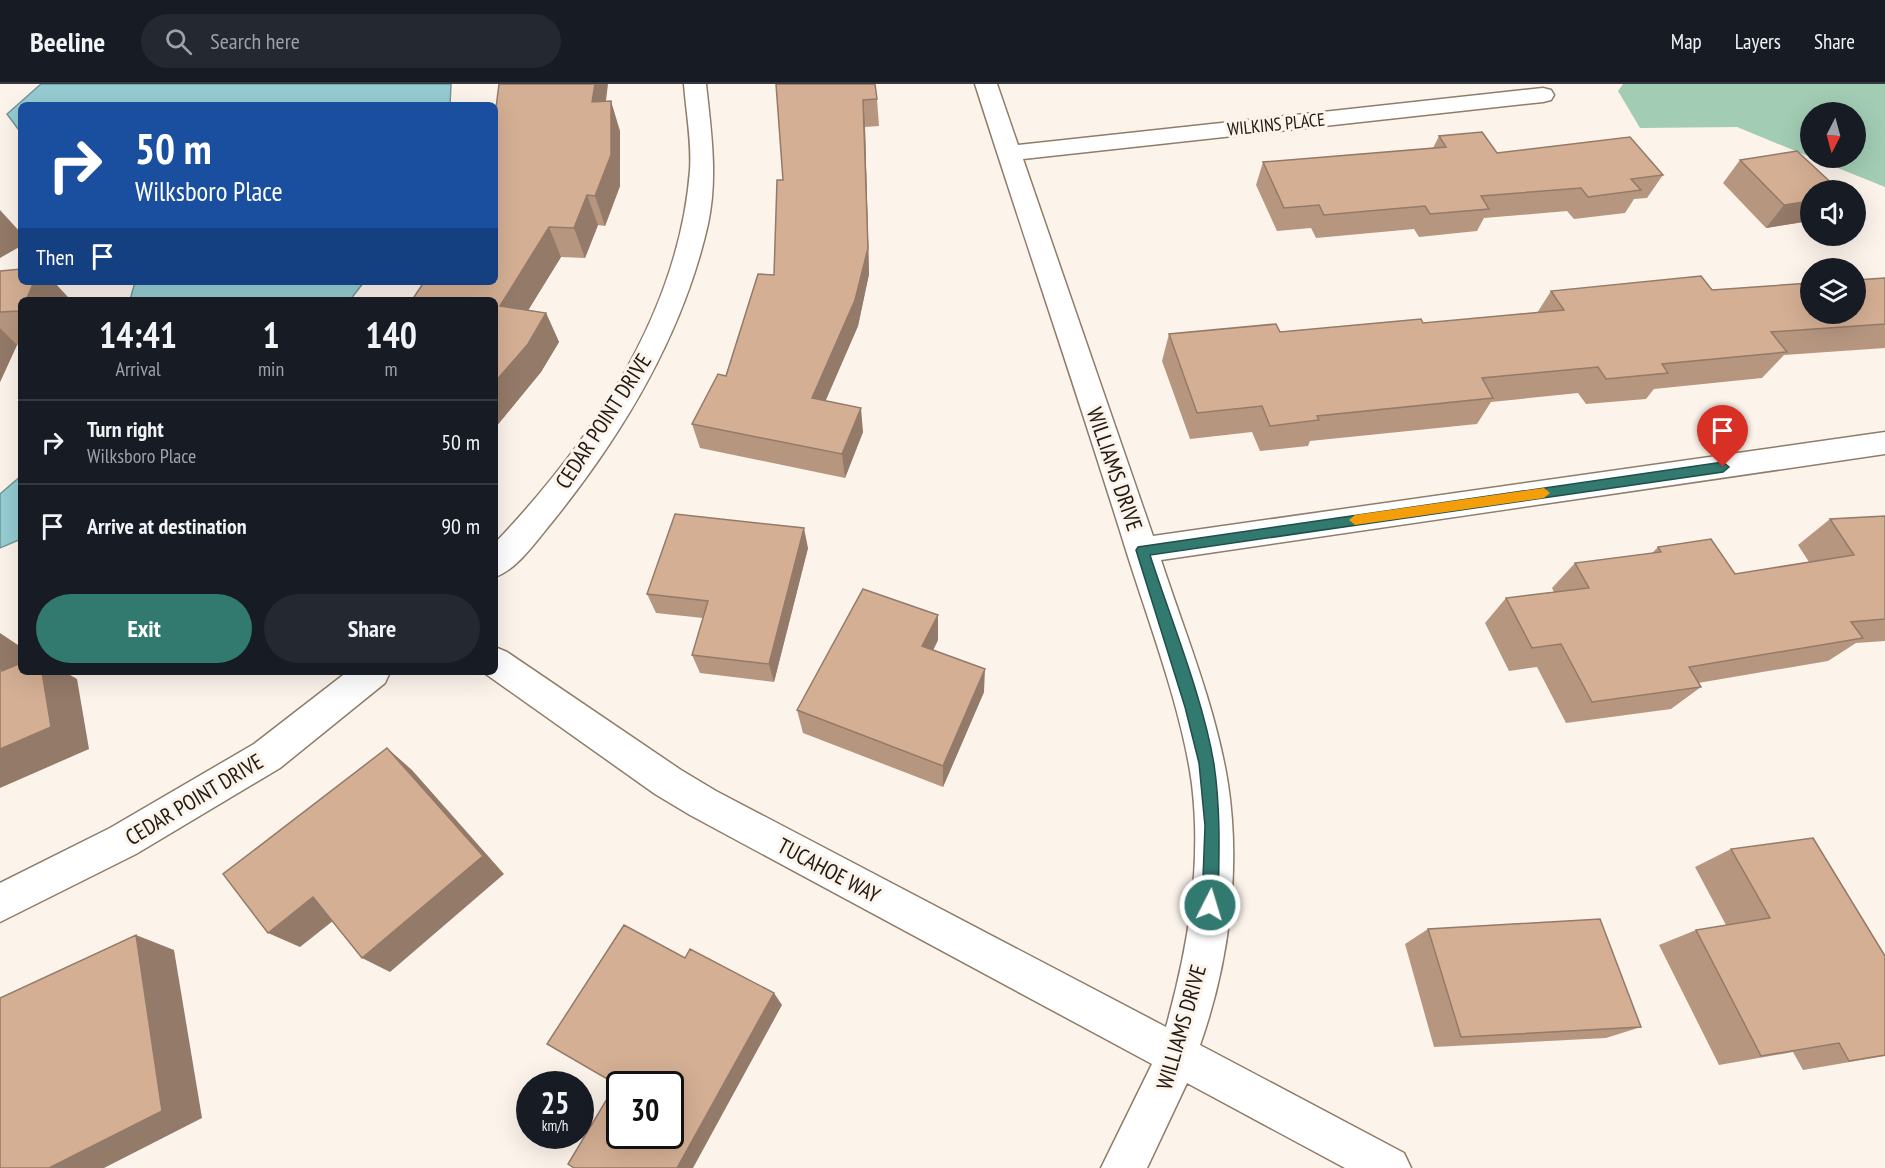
<!DOCTYPE html>
<html lang="en">
<head>
<meta charset="utf-8">
<style>
  body { margin:0; font-family:"PT Sans Narrow",sans-serif; background:#242831; color:#f1f3f6; height:100vh; display:flex; flex-direction:column; font-size:22px; white-space:nowrap }
  * { box-sizing:border-box; margin:0 }
  p { font-size:20px; color:#9ea1a6 }
  .icon { flex:none; width:33px; height:33px; fill:none; stroke:currentColor; stroke-width:2; stroke-linecap:round; stroke-linejoin:round }
  .map { position:relative; flex:1; overflow:hidden }
  .side { position:absolute; left:18px; top:213px; width:480px; height:378px; display:flex; flex-direction:column; background:#171b24; border-radius:9px; box-shadow:0 6px 24px #0002 }
  .side>* { flex:none }
  .hud { position:absolute; left:18px; top:18px; width:480px; height:183px; border-radius:9px; box-shadow:0 6px 24px #0002; background:#1a4fa0; color:#fff; overflow:hidden }
  .needle { width:39px; rotate:186deg }
  .tools { position:absolute; left:1800px; top:18px; display:grid; gap:12px }
  .tools a { display:grid; place-items:center; width:66px; height:66px; border-radius:50%; background:#171b24; box-shadow:0 6px 24px #0002; font-size:30px }
  .speed { position:absolute; left:516px; top:987px; display:flex; gap:12px; font-size:30px; font-weight:700; text-align:center }
  .speed>* { display:grid; place-content:center; width:78px; height:78px; border-radius:50%; background:#171b24; box-shadow:0 6px 24px #0002; line-height:1 }
  .speed small { font-size:15px; font-weight:400 }
  .speed .limit { border:3px solid #111; border-radius:9px; background:#fff; color:#111 }
  .pin { position:absolute; display:grid; place-items:center; width:51px; height:51px; color:#fff; margin:-62px -26px; border-radius:50% 50% 50% 0; rotate:-45deg; box-shadow:0 0 6px #0007 }
  .pin .icon { rotate:45deg }
  .me { position:absolute; width:66px; margin:-33px; rotate:5deg; stroke-linejoin:round; filter:drop-shadow(0 0 4px #0008) }
  .turn { display:flex; align-items:center; gap:21px; height:126px; padding:0 18px; font-size:27px }
  .turn .icon { width:78px; height:78px; stroke-width:2.5 }
  .turn b { display:block; font-size:42px; line-height:51px }
  .then { display:flex; align-items:center; height:57px; padding:0 18px; background:#0003; gap:12px; font-size:22px }
  .eta { display:flex; justify-content:space-evenly; align-items:center; height:102px; text-align:center }
  .eta b { font-size:36px; font-weight:700; line-height:42px }
  .action { display:flex; gap:12px; margin-top:auto; padding:12px 18px }
  .action a { flex:1; height:69px; border-radius:36px; background:#327970; color:#fff; font-size:24px; font-weight:700; line-height:69px; text-align:center }
  .action a+a { background:#242831; color:#f1f3f6 }
  ul { padding:0; list-style:none }
  li { display:flex; align-items:center; gap:18px; height:84px; padding:0 18px; border-top:2px solid #363941 }
  li div { flex:1 }
  li b { display:block; font-size:22px }
  li em { font-style:normal }
  header { display:flex; align-items:center; gap:36px; box-sizing:border-box; height:84px; padding:0 30px; background:#171b24; border-bottom:2px solid #363941 }
  header strong { font-size:28px }
  nav { display:flex; gap:33px; margin-inline-start:auto; font-size:21px }
  .search { width:420px; height:54px; background:#242831; display:flex; align-items:center; gap:15px; box-sizing:border-box; padding:0 21px; border-radius:33px; color:#9ea1a6; font-size:22px }
  .map>svg:first-child { display:block }
</style>
</head>
<body>
<header>
<strong>Beeline</strong>
<div class="search"><svg class="icon" aria-label="search" viewBox="0 0 24 24"><circle cx="10" cy="10" r="6"/><path d="M15 15l6 6"/></svg>Search here</div>
<nav><a>Map</a><a>Layers</a><a>Share</a></nav>
</header>
<div class="map">
<svg width="1885" height="1084" viewBox="0 0 1885 1084">
  <rect width="100%" height="100%" fill="#fcf4eb"/>
  <path fill="#a2ccb4" d="M1623,0h262v103l-72,-29h43v-46h-46v45l-73,-30 -97,1 -22,-37z"/>
  <path fill="#95ccd2" stroke="#729798" stroke-width="1.5" d="M41,0h410l-1,21h-429v28l-14,-19z
    M135,198h229l-14,18h-220z
    M21,392v63l-21,9v-54z"/>
  <g fill="none" stroke-linecap="round" stroke-linejoin="round">
    <defs>
      <path id="minor" d="M684,0h22c5,47 12,93 2,140 -25,111 -85,210 -155,297 -16,19 -35,48 -58,56v-34c96,-101 184,-230 195,-373 2,-28 -4,-58 -6,-86z
        M975,0h22l21,61 525,-57 8,2 3,5 -3,5 -8,2 -520,57 130,377 732,-104v22l-724,106c24,73 55,148 67,224 13,86 1,179 -28,261l204,108 7,15h-66l-158,-85 -40,85h-46l51,-104 -462,-249 -35,-21 -172,-122h12v-25l12,5 174,118 35,21 450,236c22,-79 36,-160 26,-243 -10,-75 -44,-163 -67,-237 -48,-155 -101,-309 -150,-463z
        M347,588h43l-5,11 -105,85 -144,86 -136,68v-39l110,-55 144,-84z"/>
    </defs>
    <use href="#minor" stroke="#8f7c69" stroke-width="3"/>
    <use href="#minor" fill="#fff" fill-rule="evenodd"/>
  </g>
  <path fill="#b6967f" d="M776,0l101,15 2,27 -14,1 4,147 -11,52 -33,75 38,31 -18,46 -145,-30 -8,-24 34,-48 48,-101 9,-95z
    M606,17l14,30v55l-15,40 -7,-1 -13,33 -24,-1 -33,53 18,3 13,29 -18,30 -46,56v-128z
    M1439,52l58,17 166,22 -16,23 -13,1 -9,14 -51,6 -7,-8 -83,7 -7,13 -58,6 -5,-8 -98,9 -5,-10 -34,3 -21,-46 7,-23 170,-14z
    M1740,76l70,30v31l-44,7 -43,-45z
    M0,187l21,11h33l16,17 -49,1v44l-4,1 -17,37z
    M1885,194v70l-101,7 -22,23 -108,11 -8,10 -60,5 -8,-11 -87,9 -14,22 -167,17 -2,5 -48,5 -8,-19 -62,7 -28,-78 7,-27 111,-2 143,-9 114,-10 14,-22 161,-1z
    M1885,432v125l-29,2 -28,18 -130,22 3,4 -30,22 -105,14 -29,-56 -28,4 -24,-48 21,-25 48,-6 -2,-4 23,-25 76,-9 7,-7 77,27 74,-12 -11,-17 32,-26z
    M808,464l-34,134 -74,-9 -8,-18 11,-37 -47,-5 -9,-19z
    M938,556l-5,10 51,42 -41,95 -140,-54 -6,-23z
    M1731,765l154,107v100l-82,14 -10,-18 -74,13 -60,-120 37,-15 30,-5 -31,-58z
    M1428,845l213,98 -35,11 -172,9 -29,-103z"/>
  <path fill="#947a68" d="M595,0h13l-6,49 -10,-31z
    M863,16l2,27 4,147 -11,52 -42,97 -4,-25z
    M611,17l9,30v55l-15,40 -10,-30z
    M587,111l11,30 -13,33 -11,-30z
    M1810,117v20l-44,7 18,-23z
    M0,126l21,23v13l-21,12z
    M549,143l12,30 -48,78 -13,-29z
    M34,198h20l16,18h-44z
    M546,229l13,29 -18,30 -46,56v-46z
    M0,244l17,17 -17,37z
    M861,324l2,24 -18,46 -3,-24z
    M804,444l4,20 -34,134 -5,-18z
    M938,531v25l-15,31 -1,-25z
    M0,549l21,14v25l-19,-1 -2,-12z
    M985,585l-1,23 -41,95v-21z
    M42,588h23l12,7 12,70 -89,39v-39z
    M387,664l25,22 92,104 -114,98 -28,-14z
    M313,813l30,16 -43,34 -32,-14z
    M136,851l38,15 28,168 -98,50h-55z
    M774,909l8,12 -89,163h-16z"/>
  <path fill="#d4af94" stroke="#947a68" stroke-width="1.5" fill-rule="evenodd" d="M499,0h96l-3,18 19,-1v54l-16,41 -8,-1 -13,33 -25,-1 -49,79 46,7 -18,31 -33,38v-82h-83l12,-18h71v-166z
    M776,0h99l2,15 -14,1 5,148 -13,52 -43,98 49,10 -19,46 -150,-30 26,-50 8,2 32,-102 16,1 3,-95h6z
    M1482,48l15,21 133,-16 33,38 -32,4 10,11 -53,7 -7,-9 -100,8 8,13 -59,5 -5,-8 -101,9 -5,-10 -35,3 -21,-46 183,-15 -7,-11z
    M1797,67l42,39h-29v11l-26,4 -44,-45z
    M21,185v13h13l-8,18h-5v11l-21,1v-41z
    M1701,192l11,14 98,-7v31h46v-34l29,-2v46l-114,8 16,20 -125,12 6,9 -62,6 -8,-12 -116,11 11,20 -176,18 2,4 -49,6 -8,-20 -65,7 -28,-79 107,-10 4,8 141,-13 2,4 141,-13 -13,-19z
    M675,430l129,14 -35,136 -77,-9 16,-54 -61,-7z
    M1885,432v103l-34,3 12,16 -174,29 12,20 -109,15 -31,-58 -29,4 -26,-50 83,-10 -14,-25 86,-11 -3,-5 53,-8 24,35 119,-19 -24,-36z
    M863,505l75,26 -16,31 63,23 -42,97 -146,-56z
    M0,575l2,12 19,-8v9h21l9,55 -51,22z
    M387,664l96,108 -121,102 -49,-61 -45,36 -45,-59z
    M1813,754l72,118v99l-36,6 -10,-18 -78,13 -65,-126 74,-12 -39,-69z
    M1600,835l41,108 -180,10 -33,-108z
    M624,841l61,33 5,-9 84,44 -97,175h-103l-6,-4 48,-80 -69,-40zM620,1000h50v52h-50z
    M136,851l26,176 -113,57h-49v-170z"/>
  <path fill="#327970" stroke="#204f49" stroke-width="1.5" d="M1723,378l6,5 -6,5 -573,83c21,65 53,143 64,209 7,48 5,94 4,141l-3,6 -5,2 -6,-2 -2,-6 3,-79 -6,-63 -14,-56 -49,-157 2,-3z"/>
  <path fill="#f59e0b" d="M1544,404l6,5 -6,5 -189,27 -6,-5 6,-5z"/>
  <g text-anchor="middle" dominant-baseline="central" stroke-width="6" stroke-linejoin="round" paint-order="stroke">
    <g font-size="18" fill="#211a12" stroke="#fcf4eb">
      <text transform="translate(1276 40) rotate(-6)">WILKINS PLACE</text>
    </g>
    <g font-size="22" fill="#211a12" stroke="#fcf4eb">
      <text transform="translate(603 337) rotate(-57)">CEDAR POINT DRIVE</text>
      <text transform="translate(1115 385) rotate(71)">WILLIAMS DRIVE</text>
      <text transform="translate(194 715) rotate(-31)">CEDAR POINT DRIVE</text>
      <text transform="translate(829 786) rotate(28)">TUCAHOE WAY</text>
      <text transform="translate(1181 943) rotate(-74)">WILLIAMS DRIVE</text>
    </g>
  </g>
</svg>
<div class="tools">
<a><svg class="needle" viewBox="-14 -14 28 28"><path d="M0-13l5 13h-10z" fill="#e53935"/><path d="M0 13l5-13h-10z" fill="#9ea1a6"/></svg></a>
<a><svg class="icon" aria-label="sound" viewBox="0 0 24 24"><path d="M4 9h4l5-4v14l-5-4H4zM17 9q2 3 0 6"/></svg></a>
<a><svg class="icon" aria-label="layers" viewBox="0 0 24 24"><path d="M12 4l9 5-9 5-9-5zM3 14l9 5 9-5"/></svg></a>
</div>
<div class="speed"><div>25<small>km/h</small></div><div class="limit">30</div></div>
<div class="pin" style="left:1723px;top:383px;background:#d93025"><svg class="icon" aria-label="arrive" viewBox="0 0 24 24"><path d="M6 21V4h12l-3 4 3 4H6"/></svg></div>
<svg class="me" style="left:1210px;top:821px" viewBox="-20 -20 40 40"><circle r="17" fill="#327970" stroke="#fff" stroke-width="3"/><path d="M0-11L8 9 0 5-8 9z" fill="#fff"/></svg>
<div class="hud">
<div class="turn"><svg class="icon" aria-label="right" viewBox="0 0 24 24"><path d="M7 20v-9h11M14 6l5 5-5 5"/></svg><div><b>50 m</b>Wilksboro Place</div></div>
<div class="then">Then<svg class="icon" aria-label="arrive" viewBox="0 0 24 24"><path d="M6 21V4h12l-3 4 3 4H6"/></svg></div>
</div>
<section class="side">
<div class="eta">
<div><b>14:41</b><p>Arrival</p></div>
<div><b>1</b><p>min</p></div>
<div><b>140</b><p>m</p></div>
</div>
<ul>
<li><svg class="icon" aria-label="right" viewBox="0 0 24 24"><path d="M7 20v-9h11M14 6l5 5-5 5"/></svg><div><b>Turn right</b><p>Wilksboro Place</p></div><em>50 m</em></li>
<li><svg class="icon" aria-label="arrive" viewBox="0 0 24 24"><path d="M6 21V4h12l-3 4 3 4H6"/></svg><div><b>Arrive at destination</b></div><em>90 m</em></li>
</ul>
<div class="action"><a>Exit</a><a>Share</a></div>
</section>
</div>
</body>
</html>
